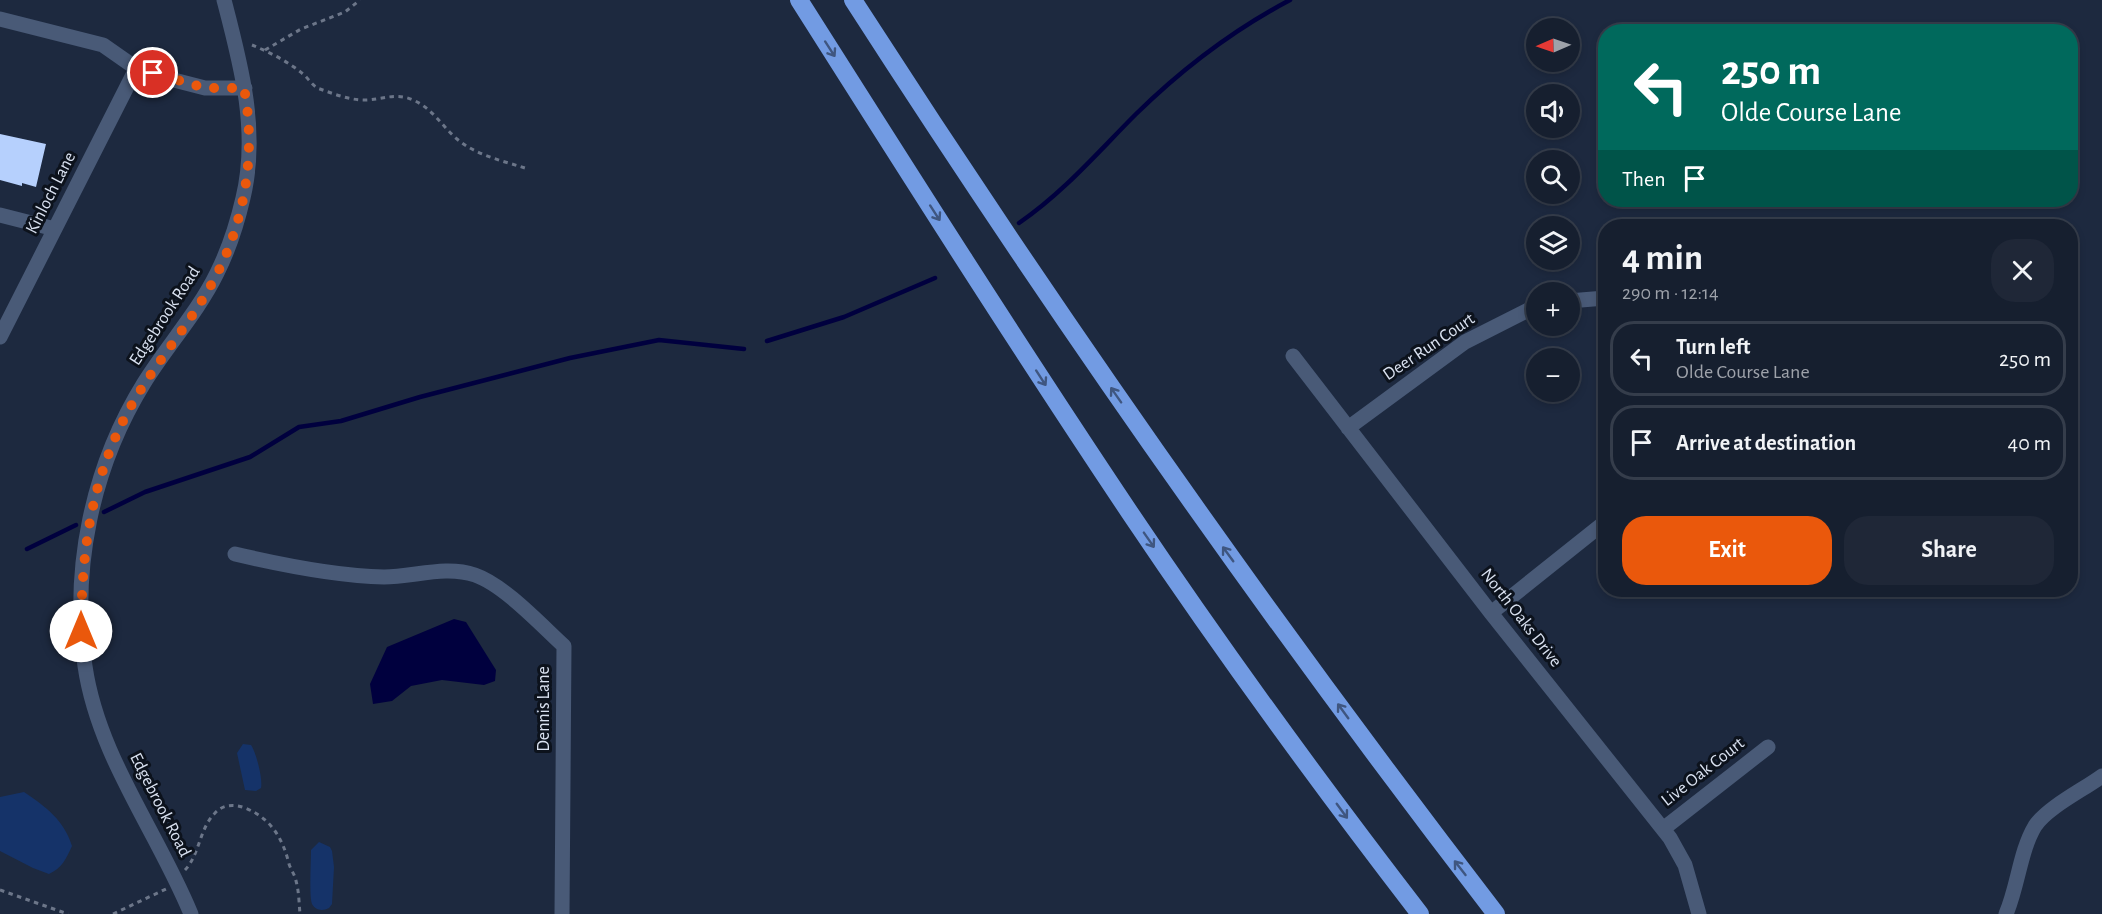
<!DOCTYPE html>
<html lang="en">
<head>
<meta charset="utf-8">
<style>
  body { margin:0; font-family:"Alegreya Sans",sans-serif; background:#1f2737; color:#f1f3f6; height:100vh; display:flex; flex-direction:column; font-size:22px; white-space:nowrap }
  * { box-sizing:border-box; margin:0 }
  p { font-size:20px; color:#9ea2aa }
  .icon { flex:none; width:33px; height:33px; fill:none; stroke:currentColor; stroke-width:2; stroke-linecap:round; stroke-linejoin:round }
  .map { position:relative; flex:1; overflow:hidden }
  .panel { position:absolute; left:1598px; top:219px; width:480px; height:378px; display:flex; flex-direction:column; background:#161f2f; border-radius:24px; box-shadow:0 3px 9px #0003,0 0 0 2px #353d4b }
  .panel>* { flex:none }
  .hud { position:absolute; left:1598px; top:24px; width:480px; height:183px; border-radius:24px; box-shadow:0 3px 9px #0003,0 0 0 2px #353d4b; background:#00695c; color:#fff; overflow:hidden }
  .needle { width:39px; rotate:268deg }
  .controls { position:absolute; left:1526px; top:18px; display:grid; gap:12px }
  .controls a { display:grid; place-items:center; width:54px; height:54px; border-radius:50%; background:#161f2f; box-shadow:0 3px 9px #0003,0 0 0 2px #353d4b; font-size:30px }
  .pin { position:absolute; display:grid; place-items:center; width:51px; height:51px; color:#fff; margin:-26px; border:3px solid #fff; border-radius:50%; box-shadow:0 2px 6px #0007 }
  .me { position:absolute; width:66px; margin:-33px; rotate:0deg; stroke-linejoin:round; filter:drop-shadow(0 0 4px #0008) }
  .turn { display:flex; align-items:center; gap:21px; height:126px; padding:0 24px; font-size:27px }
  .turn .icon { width:78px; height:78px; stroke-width:2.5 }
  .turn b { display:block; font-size:42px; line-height:51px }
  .then { display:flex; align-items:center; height:57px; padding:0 24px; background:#0003; gap:12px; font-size:22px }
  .round { display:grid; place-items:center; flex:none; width:63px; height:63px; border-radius:24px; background:#1f2737 }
  .summary { display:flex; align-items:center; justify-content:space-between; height:102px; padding:0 24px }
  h1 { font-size:36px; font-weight:600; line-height:45px }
  .action { display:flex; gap:12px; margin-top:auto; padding:12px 24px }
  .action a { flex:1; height:69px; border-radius:24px; background:#ea580c; color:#fff; font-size:24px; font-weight:600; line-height:69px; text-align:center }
  .action a+a { background:#1f2737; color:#f1f3f6 }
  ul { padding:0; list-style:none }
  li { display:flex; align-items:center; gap:18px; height:75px; margin:0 12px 9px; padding:0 12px; border:3px solid #353d4b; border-radius:24px }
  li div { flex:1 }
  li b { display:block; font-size:22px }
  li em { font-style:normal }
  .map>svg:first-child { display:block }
</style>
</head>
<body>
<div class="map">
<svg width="2102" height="914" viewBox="0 0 2102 914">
  <rect width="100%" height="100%" fill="#1d293f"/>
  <path fill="#153369" d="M243,744l8,1c5,7 12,34 10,43l-5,3 -11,-1 -8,-37z
    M24,792c22,15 40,28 48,54 -6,13 -10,22 -23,28l-16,-6 -33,-17v-54z
    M319,842l11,5 2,4 2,16 -2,37 -3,4c-6,3 -13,3 -17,-4 -3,-7 -1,-43 -1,-54z"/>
  <path fill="#00003e" d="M454,619l12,3 30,48 -1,11 -11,4 -42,-5 -31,6 -19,15 -19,3 -3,-20 17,-37z"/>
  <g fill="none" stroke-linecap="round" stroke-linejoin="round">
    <path stroke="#00003e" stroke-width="4.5" d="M1019,223c45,-31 79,-71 117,-109 46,-45 97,-84 154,-114
      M767,341l77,-24 91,-39
      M104,512l41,-20 105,-35 49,-30 42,-6 79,-24 150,-39 89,-18 85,9
      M27,549l49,-24"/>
  </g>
  <path fill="#b6d0fd" d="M0,134l46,10 -10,43 -14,-4v3l-22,-6z"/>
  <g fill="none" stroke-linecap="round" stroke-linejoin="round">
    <path stroke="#6c7689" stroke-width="3" stroke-dasharray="4.5 4.5" stroke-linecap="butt" d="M252,45c17,7 37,17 51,29 6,5 10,13 17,15 14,5 29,11 44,11 18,0 31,-8 49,0 19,8 29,26 44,39 20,17 47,22 71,30
      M265,50l36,-21 44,-17 15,-12
      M185,870c15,-16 14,-41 30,-57 8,-9 20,-9 30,-5 26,10 38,31 44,56 2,6 6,11 7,17 3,10 3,23 4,33
      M0,890l68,24
      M113,914l53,-25"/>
    <path stroke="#495a77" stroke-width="15" d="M0,19l103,26 30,21 37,13 35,9h40
      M0,215l55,14
      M1569,301l36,-3
      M0,337l137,-270
      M1293,356l198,257 179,225 15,27 14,49
      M1348,428l117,-86 71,-36
      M235,554c47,11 100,22 149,23 30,0 61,-12 91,-2 29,10 66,50 89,71l-2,268
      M1491,613l114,-91
      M1663,829l105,-82
      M191,914c-34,-83 -93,-158 -106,-248 -14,-97 7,-199 59,-283 23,-37 54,-71 73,-110 12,-24 20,-49 26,-75 16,-67 -2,-133 -19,-198
      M2006,914c12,-28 14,-63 29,-88 13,-19 48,-36 67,-50"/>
    <path stroke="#729be3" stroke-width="18" d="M799,0c109,172 218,344 331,513 92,137 189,270 290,401
      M853,0c202,314 415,618 643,914"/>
  </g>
  <defs><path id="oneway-shaft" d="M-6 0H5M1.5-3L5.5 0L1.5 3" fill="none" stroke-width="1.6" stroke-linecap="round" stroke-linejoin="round" transform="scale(1.5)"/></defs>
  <g stroke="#3f5680">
    <use href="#oneway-shaft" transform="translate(830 49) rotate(57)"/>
    <use href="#oneway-shaft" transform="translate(935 213) rotate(57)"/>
    <use href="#oneway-shaft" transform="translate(1041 378) rotate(57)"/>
    <use href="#oneway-shaft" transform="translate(1116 395) rotate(-125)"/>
    <use href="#oneway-shaft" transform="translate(1149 540) rotate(55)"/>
    <use href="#oneway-shaft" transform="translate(1228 554) rotate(-126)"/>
    <use href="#oneway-shaft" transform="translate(1343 711) rotate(-126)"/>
    <use href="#oneway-shaft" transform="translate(1342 811) rotate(54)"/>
    <use href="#oneway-shaft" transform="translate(1460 868) rotate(-128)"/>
  </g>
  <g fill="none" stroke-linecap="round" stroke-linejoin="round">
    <path stroke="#ea580c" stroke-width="10" stroke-dasharray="0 18" d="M81,631c1,-76 8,-142 43,-212 26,-51 67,-94 93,-145 29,-57 39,-124 27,-186h-39l-52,-15"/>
  </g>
  <g text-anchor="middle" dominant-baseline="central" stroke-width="6" stroke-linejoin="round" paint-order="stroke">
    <g font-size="18" fill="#dae2f1" stroke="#0c121c">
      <text transform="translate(51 193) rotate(-63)">Kinloch Lane</text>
      <text transform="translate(165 316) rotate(-57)">Edgebrook Road</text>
      <text transform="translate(1429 347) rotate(-34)">Deer Run Court</text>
      <text transform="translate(1521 618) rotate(52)">North Oaks Drive</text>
      <text transform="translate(544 709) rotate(-90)">Dennis Lane</text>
      <text transform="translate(1703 772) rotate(-38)">Live Oak Court</text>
      <text transform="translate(160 805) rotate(63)">Edgebrook Road</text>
    </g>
  </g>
</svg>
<div class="controls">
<a><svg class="needle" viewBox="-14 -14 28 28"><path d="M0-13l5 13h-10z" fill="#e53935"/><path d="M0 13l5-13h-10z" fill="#9ea2aa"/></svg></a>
<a><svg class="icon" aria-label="sound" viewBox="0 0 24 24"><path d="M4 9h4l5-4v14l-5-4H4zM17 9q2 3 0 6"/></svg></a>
<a><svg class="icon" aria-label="search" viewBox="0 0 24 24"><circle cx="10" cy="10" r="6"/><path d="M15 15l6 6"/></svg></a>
<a><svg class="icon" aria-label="layers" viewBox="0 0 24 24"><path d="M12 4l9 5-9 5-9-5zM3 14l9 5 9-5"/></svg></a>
<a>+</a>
<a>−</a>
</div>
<div class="pin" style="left:153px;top:73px;background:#d93025"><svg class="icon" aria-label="arrive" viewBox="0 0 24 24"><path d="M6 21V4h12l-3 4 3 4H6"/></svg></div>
<svg class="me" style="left:81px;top:631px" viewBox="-20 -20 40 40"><circle r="19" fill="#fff"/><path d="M0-13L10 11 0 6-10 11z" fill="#ea580c"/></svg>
<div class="hud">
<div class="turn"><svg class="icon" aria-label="left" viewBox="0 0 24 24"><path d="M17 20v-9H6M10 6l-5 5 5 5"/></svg><div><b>250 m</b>Olde Course Lane</div></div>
<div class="then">Then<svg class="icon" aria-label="arrive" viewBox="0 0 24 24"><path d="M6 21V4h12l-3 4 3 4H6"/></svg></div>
</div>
<section class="panel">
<div class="summary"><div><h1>4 min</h1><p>290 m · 12:14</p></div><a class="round"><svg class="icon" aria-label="close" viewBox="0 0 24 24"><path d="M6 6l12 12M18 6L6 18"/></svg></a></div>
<ul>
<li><svg class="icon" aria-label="left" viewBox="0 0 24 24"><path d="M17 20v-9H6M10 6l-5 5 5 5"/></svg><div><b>Turn left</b><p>Olde Course Lane</p></div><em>250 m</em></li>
<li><svg class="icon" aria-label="arrive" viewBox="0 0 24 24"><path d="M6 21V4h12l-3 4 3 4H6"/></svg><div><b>Arrive at destination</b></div><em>40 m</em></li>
</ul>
<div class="action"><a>Exit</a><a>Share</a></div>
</section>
</div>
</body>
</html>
